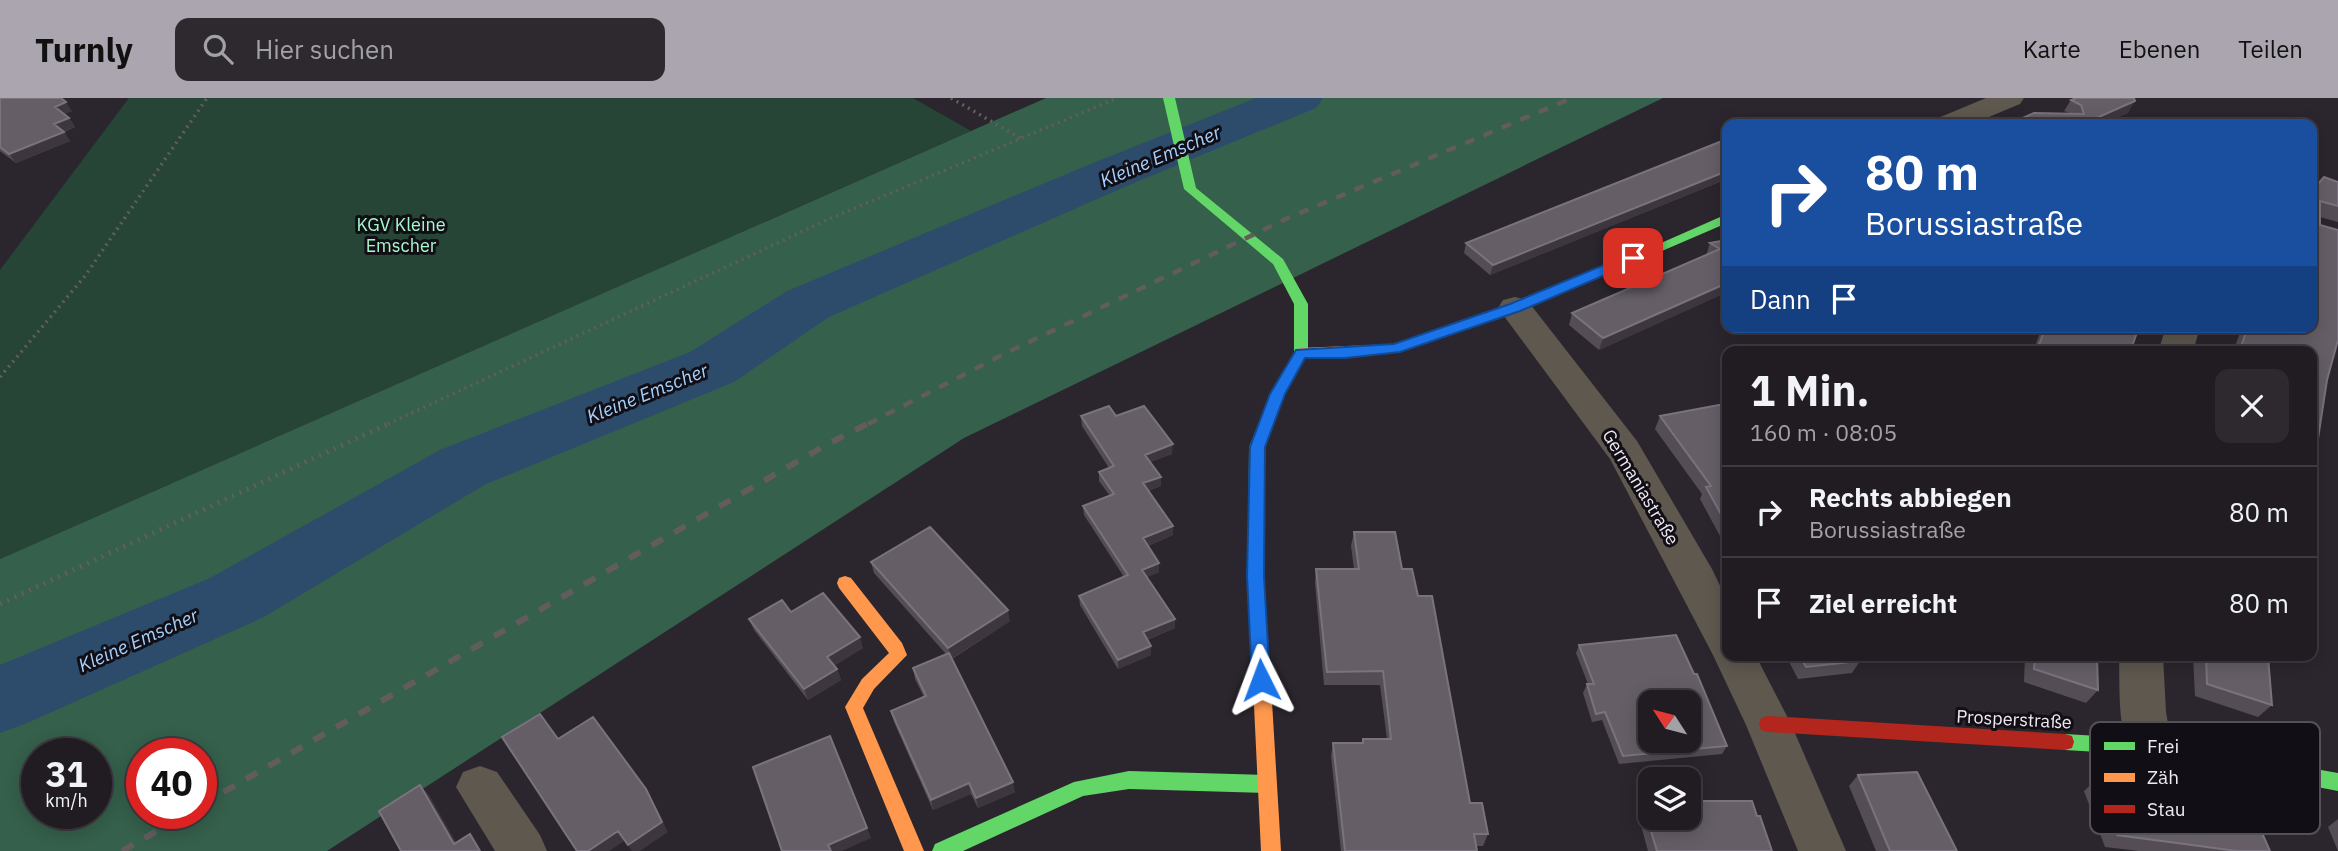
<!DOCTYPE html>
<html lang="de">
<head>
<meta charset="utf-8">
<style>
  body { margin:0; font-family:"IBM Plex Sans",sans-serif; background:#2d292f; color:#f1f3f6; height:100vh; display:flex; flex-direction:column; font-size:26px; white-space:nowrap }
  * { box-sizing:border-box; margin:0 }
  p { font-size:23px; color:#a2a1a5 }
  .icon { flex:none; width:38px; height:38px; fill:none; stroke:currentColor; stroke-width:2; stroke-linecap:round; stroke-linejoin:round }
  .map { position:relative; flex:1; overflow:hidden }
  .sheet { position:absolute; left:1722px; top:248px; width:595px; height:315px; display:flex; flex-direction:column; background:#201c22; border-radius:14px; box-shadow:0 4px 18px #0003,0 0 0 2px #3d3a40 }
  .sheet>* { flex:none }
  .guide { position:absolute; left:1722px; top:21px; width:595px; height:214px; border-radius:14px; box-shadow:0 4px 18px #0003,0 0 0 2px #3d3a40; background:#1a4fa0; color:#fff; overflow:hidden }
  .needle { width:46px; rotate:306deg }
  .fabs { position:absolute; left:1638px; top:592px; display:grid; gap:14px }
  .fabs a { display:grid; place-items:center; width:63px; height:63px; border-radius:14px; background:#201c22; box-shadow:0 4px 18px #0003,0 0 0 2px #3d3a40; font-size:35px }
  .speed { position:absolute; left:21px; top:640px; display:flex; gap:14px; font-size:35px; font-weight:700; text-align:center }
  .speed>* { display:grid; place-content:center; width:91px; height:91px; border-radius:50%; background:#201c22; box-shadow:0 4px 18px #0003,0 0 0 2px #3d3a40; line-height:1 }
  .speed small { font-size:18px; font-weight:400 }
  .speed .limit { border:10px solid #d22; background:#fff; color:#111 }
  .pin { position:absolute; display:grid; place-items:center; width:60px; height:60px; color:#fff; margin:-30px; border-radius:14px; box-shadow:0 4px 10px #0006 }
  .me { position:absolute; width:77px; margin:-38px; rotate:357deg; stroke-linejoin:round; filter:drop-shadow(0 0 5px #0008) }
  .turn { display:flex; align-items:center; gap:24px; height:147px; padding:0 28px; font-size:32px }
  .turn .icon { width:91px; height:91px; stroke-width:2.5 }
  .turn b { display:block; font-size:49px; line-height:60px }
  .then { display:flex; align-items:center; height:66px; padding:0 28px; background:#0003; gap:14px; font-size:26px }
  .round { display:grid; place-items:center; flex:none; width:74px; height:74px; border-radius:14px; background:#2d292f }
  .summary { display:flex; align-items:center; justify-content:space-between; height:119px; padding:0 28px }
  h1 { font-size:42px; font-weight:700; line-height:52px }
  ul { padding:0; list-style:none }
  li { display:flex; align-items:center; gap:21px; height:91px; padding:0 28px; border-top:2px solid #3d3a40 }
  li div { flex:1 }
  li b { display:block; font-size:26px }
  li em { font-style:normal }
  header { display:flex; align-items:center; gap:42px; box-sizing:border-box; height:98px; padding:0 35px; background:#aaa5ae; color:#111 }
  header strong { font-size:33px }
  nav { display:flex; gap:38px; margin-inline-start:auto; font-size:24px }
  .search { width:490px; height:63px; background:#2d292f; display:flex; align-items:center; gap:18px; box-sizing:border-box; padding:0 24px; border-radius:14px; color:#a2a1a5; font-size:26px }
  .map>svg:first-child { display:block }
</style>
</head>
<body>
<header>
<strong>Turnly</strong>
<div class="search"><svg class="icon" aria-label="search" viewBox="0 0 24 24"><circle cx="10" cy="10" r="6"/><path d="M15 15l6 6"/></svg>Hier suchen</div>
<nav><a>Karte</a><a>Ebenen</a><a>Teilen</a></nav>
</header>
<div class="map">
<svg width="2338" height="753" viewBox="0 0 2338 753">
  <rect width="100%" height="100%" fill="#2b262e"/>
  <path fill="#264536" d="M129,0h784l58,33 -971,428v-289z"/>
  <path fill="#35604b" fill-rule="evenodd" d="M1046,0h617l-699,340 -637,413h-327v-292zM37,656h59v60h-59zM142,656h59v60h-59z"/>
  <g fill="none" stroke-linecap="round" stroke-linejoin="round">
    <path fill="#2d4c6c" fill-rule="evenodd" d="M1256,0h67l-7,10 -187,77 -300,132 -95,65 -248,102 -224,134 -235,105 -27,10v-68l210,-87 230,-128 250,-98 97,-61 306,-128z"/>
    <path stroke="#635e5a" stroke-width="3.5" stroke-dasharray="2 4.5" stroke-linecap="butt" d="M951,0l69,40
      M0,279l85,-101 122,-178
      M388,326l441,-205 288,-121"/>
    <path stroke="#635e5a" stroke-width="5" stroke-dasharray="2 6" stroke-linecap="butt" d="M0,506l392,-182"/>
    <path fill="#5e584f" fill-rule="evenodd" d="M1986,0h38l-4,6 -48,20h-38l4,-6z
      M1515,199l12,3 110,141 75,128 15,31v56h29l35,68 55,127h-48l-52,-126 -33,-70 -103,-196 -112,-151 5,-8z
      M2166,229h34l-7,25h-35z
      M2119,558h44l3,56 6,35 -7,14 -16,6 -16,-6c-16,-32 -13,-70 -14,-105z
      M480,668l17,6 43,63 7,16h-52l-39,-64 7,-15z"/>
    <path fill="#63d668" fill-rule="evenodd" d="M1163,0h12l21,90 87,71 25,45v49l-23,41 -20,53 -1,129 7,109 -3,5 -6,3 -6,-3 -3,-5 -5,-109 1,-129 22,-53 23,-41v-49l-21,-40 -89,-75z
      M1727,116v9l-79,34h-10l-2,-3z
      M2065,636l84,5 189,34v18l-189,-36 -84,-5 -7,-2 -2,-6 2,-6z
      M1129,673l138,4 7,3 3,6 -3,6 -7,3 -138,-4 -46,7 -120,55h-31l3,-7 139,-62z"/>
    <path fill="#ff974d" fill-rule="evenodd" d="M1643,152l5,1v6l-128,54 -120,41 -99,6 -7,-5 7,-5 93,-4 116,-39z
      M845,478l6,2 51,65 5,12 -33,34 -11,19 61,143h-20l-59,-144 17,-28 27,-26 -50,-65 -2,-5 2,-5z
      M1262,579l6,3 3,5 10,166h-20l-8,-166 3,-5z"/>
    <path fill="#b3261e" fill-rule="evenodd" d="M1768,618l297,18 7,2 2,6 -2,6 -7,2 -297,-18 -7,-2 -2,-6 2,-6z"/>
    <path stroke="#625d5c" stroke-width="4.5" stroke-dasharray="10 10" stroke-linecap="butt" d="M868,326l134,-69 286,-137 284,-120"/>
    <path stroke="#625d5c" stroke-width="6" stroke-dasharray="13 13" stroke-linecap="butt" d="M201,707l625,-360 45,-23
      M122,753l65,-37"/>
  </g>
  <path fill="#554d56" d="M0,0l72,13 -8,3 5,4 6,9 -11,5 6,9 -54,22 -16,-12z
    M2071,2l57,13 -26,11 -38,-13z
    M1727,41v40l-237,96 -26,-22 2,-10z
    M2338,84v40l-18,-5 7,163 -10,65 -5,5v-98h-79l9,-25h70v-136z
    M1727,142v52l-128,58 -30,-25 3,-12 134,-57 4,-13z
    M2042,229h97l-9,25h-97z
    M1727,310v141l-27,-50 2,-5 -47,-65 5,-13z
    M1081,318h35l56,38 -22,8 11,24 -13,5 25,35v9l-25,11 11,17v9l-12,5 28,42v9l-28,12 4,6v9l-33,14 -38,-64 -1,-9 45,-19 -40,-62 -1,-9 27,-10 -11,-15v-9l10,-4 -27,-42z
    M1354,434l48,37 16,27 52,207 18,31 -5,12h-6v5h-136l-10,-95 2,-13h29l1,-4h24l-7,-54h-56l-9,-102 1,-14h38l-3,-23z
    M871,464l139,59 -58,38 63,133 -37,16 -7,-14 -38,16 -39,-88 -3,-11 33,-14 -9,-18 -2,-11 33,-14 -72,-81z
    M791,514l72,36 -29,17 3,4 4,11 -33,20 -54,-70 -5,-11z
    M1579,547l148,101 -5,8 -103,10 -17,-44 -10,2 -9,-29 4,-9h1l-12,-31z
    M1786,558h71l3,5 -8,12 -54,6z
    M2025,558h72l1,34 -12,13 -62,-21z
    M2193,558h75l4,49 -14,12 -63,-21z
    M1858,677l99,76h-81l-27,-65z
    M2096,682l174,71h-131l-34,-4 -21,-56z
    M1642,703l115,15 15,35h-124l-11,-40z
    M2338,721v32l-10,-24z"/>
  <path fill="#3d363f" d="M2135,3l-7,12 -26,11h-19z
    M66,4l6,9 -11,4 -6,-8z
    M69,20l6,9 -15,6 -6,-9z
    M64,34l6,9 -54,22 -7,-9z
    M1727,73v8l-237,96 3,-10z
    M1727,185v9l-128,58 4,-12z
    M1173,346l-1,10 -27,10v-9z
    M1161,379v9l-18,7v-10z
    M1173,428v9l-30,13v-10z
    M1159,465v9l-17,7v-9z
    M1008,512l2,11 -59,38 -3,-11z
    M1175,521v9l-32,13v-9z
    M860,539l3,11 -32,20 -4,-11z
    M1151,548v9l-33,14v-9z
    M837,571l4,11 -33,20 -4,-11z
    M1013,684l2,10 -37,16 -2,-10z
    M969,685l2,11 -38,16 -2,-10z
    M420,687l9,10 32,56 -7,-7z
    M646,691l22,43 -28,19h-8l-4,-6z
    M867,730l4,10 -29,13h-11l-3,-6z
    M618,733l6,10 -15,10h-21z"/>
  <path fill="#655e67" stroke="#7a737d" stroke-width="2" fill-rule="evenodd" d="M0,0h61l5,4 -11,5 14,11 -15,6 10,8 -55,22 -9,-7z
    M2076,0h58l1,3 -52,23h-74l25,-11 50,1 -3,-9 -10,-5z
    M1727,41v32l-234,94 -27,-22z
    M2324,79l14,5v24l-18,-5v24l18,5v110l-11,40 -10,65 -5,-2v-91h-73l9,-25h64v-136z
    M1727,142v43l-124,55 -31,-25 148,-64 -10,-6z
    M2046,229h93l-9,25h-94z
    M1724,306l3,4v117l-21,-38 5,-1 -51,-70z
    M1109,308l7,10 28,-10 29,38 -28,11 16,22 -18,6 30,43 -30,12 16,25 -17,7 33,49 -32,13 8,14 -33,14 -39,-64 49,-21 -45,-69 31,-12 -15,-22 15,-6 -33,-50z
    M930,429l78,83 -60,38 -77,-86z
    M1354,434h41l7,37h10l6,27h14l38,207h12l6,31h-14l3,17h-132l-12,-108h30v-4h28l-8,-68 -56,1 -11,-103h43z
    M823,495l37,44 -33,20 10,12 -33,20 -55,-70 33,-19 9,12z
    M1676,537l18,39h3l30,72 -104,10 -18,-44 -9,2 -9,-30h7l-15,-39zM1650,604h39v38h-39z
    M949,555l64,129 -37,16 -7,-15 -38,17 -40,-89 35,-15 -13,-28z
    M1800,558h57l3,5 -54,6z
    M2035,558h62l1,34 -64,-21z
    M2206,558h62l4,49 -65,-21z
    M540,616l18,25 35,-22 53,72 16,33 -34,23 -10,-14 -30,20h-11l-75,-114z
    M830,638l37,92 -39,17 3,6h-49l-29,-84z
    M1917,674l40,79h-67l-32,-76z
    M2096,682l151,19 23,52h-33l-120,-16z
    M420,687l34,59 16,-10 10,17h-79l-22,-40z
    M1642,703h8v16h39v-16h63l5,15h3l12,35h-115z"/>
  <path fill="#1a73e8" stroke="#114b97" stroke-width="2" d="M1633,155l7,5 -2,3 -118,50 -120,41 -55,6h-40l-20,36 -20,53 -1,129 6,104 -2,5 -7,3 -6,-3 -3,-5 -5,-104 3,-129 20,-53 26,-44 98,-6 116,-40z"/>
  <g text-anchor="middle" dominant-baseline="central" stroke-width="6" stroke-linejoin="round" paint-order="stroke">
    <g font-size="18" fill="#a6f8cd" stroke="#120e15">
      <text x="401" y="126">KGV Kleine<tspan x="401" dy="21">Emscher</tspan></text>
    </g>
    <g font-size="18" fill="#eee9f3" stroke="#120e15">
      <text transform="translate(1641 389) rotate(59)">Germaniastraße</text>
      <text transform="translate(2014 621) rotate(3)">Prosperstraße</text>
    </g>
    <g font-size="19" font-style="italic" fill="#a4d2ff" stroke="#120e15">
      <text transform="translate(1160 58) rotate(-23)">Kleine Emscher</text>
      <text transform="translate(647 295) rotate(-22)">Kleine Emscher</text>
      <text transform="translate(138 542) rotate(-24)">Kleine Emscher</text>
    </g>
  </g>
  <rect x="2090" y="624" width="230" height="112" rx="10" fill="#120e15" stroke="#545058" stroke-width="2"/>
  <rect x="2104" y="644" width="31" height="8" fill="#63d668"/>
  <rect x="2104" y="675" width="31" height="9" fill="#ff974d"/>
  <rect x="2104" y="707" width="31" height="8" fill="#b3261e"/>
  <g font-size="19" fill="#eee9f3">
    <text x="2147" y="655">Frei</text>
    <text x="2147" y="686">Zäh</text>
    <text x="2147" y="718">Stau</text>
  </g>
</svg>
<div class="fabs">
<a><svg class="needle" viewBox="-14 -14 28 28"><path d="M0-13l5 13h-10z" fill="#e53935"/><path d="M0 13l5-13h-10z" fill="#a2a1a5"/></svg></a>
<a><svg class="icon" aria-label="layers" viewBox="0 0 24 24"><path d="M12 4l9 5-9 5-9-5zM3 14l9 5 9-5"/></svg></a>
</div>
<div class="speed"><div>31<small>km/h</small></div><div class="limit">40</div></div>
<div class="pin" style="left:1633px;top:160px;background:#d93025"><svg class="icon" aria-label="arrive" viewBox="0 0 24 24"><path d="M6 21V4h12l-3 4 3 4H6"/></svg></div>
<svg class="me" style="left:1261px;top:582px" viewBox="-20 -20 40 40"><path d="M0-17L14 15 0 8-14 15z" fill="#1a73e8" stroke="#fff" stroke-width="4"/></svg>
<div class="guide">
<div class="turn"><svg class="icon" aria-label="right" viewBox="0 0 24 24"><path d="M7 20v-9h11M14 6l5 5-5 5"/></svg><div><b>80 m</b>Borussiastraße</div></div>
<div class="then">Dann<svg class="icon" aria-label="arrive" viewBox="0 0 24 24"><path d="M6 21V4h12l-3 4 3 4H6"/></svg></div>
</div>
<section class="sheet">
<div class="summary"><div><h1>1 Min.</h1><p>160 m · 08:05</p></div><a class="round"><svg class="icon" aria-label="close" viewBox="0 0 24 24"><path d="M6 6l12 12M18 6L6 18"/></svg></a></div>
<ul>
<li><svg class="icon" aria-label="right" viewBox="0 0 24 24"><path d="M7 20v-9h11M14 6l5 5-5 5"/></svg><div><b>Rechts abbiegen</b><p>Borussiastraße</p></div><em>80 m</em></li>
<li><svg class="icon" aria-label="arrive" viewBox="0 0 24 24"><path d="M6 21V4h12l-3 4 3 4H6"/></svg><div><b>Ziel erreicht</b></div><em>80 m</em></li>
</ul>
</section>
</div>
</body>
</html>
